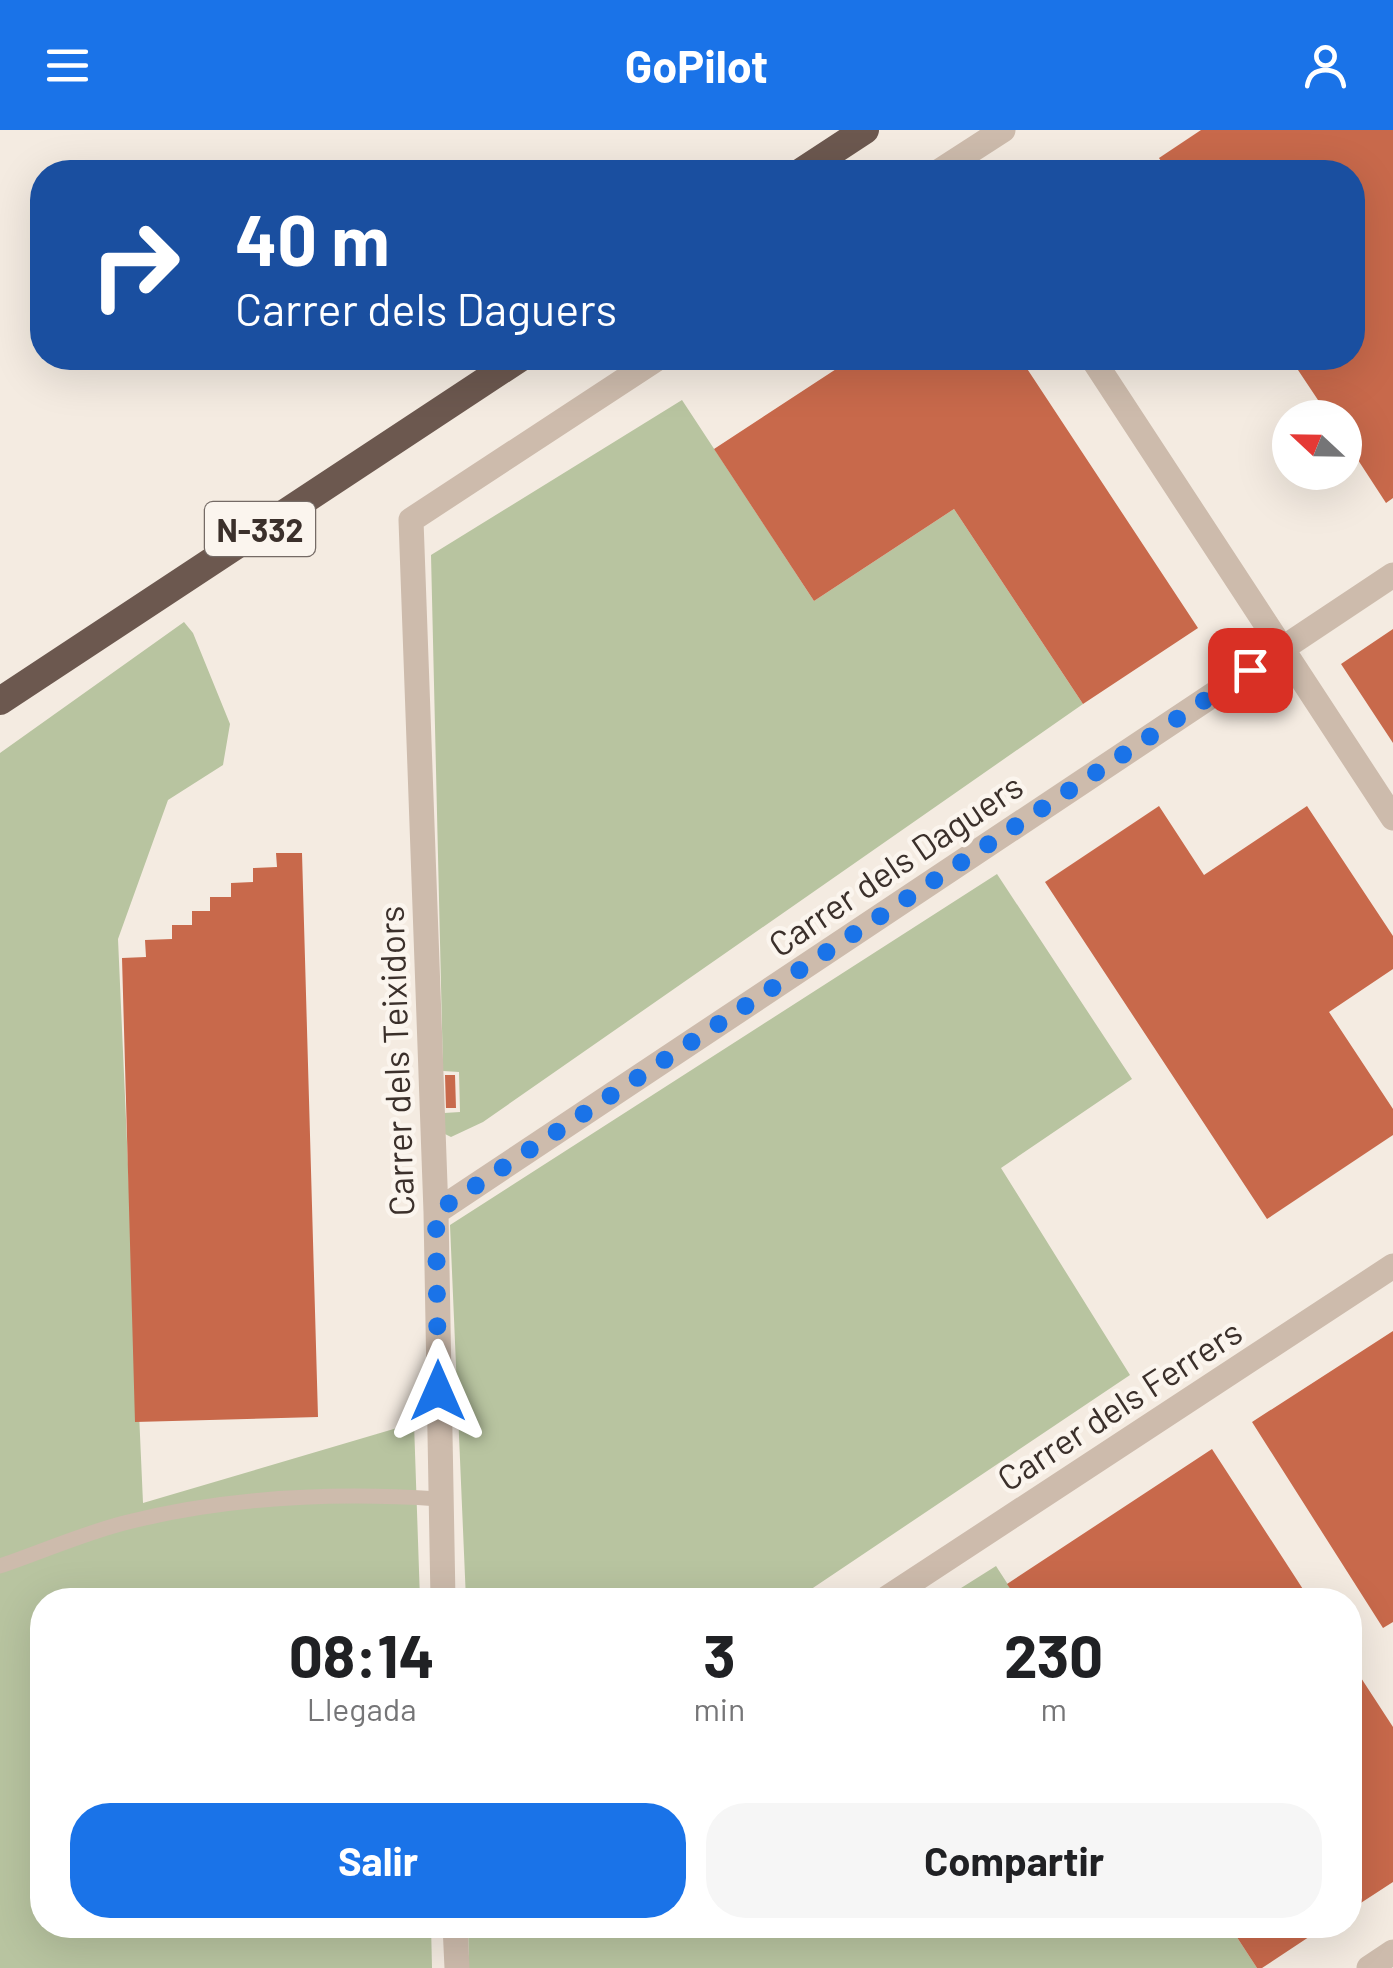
<!DOCTYPE html>
<html lang="es">
<head>
<meta charset="utf-8">
<style>
  body { margin:0; font-family:Barlow,sans-serif; background:#f6f6f6; color:#202124; height:100vh; display:flex; flex-direction:column; font-size:38px; white-space:nowrap }
  * { box-sizing:border-box; margin:0 }
  p { font-size:32px; color:#757577 }
  .icon { flex:none; width:55px; height:55px; fill:none; stroke:currentColor; stroke-width:2; stroke-linecap:round; stroke-linejoin:round }
  .map { position:relative; flex:1; overflow:hidden }
  .side { position:absolute; left:30px; top:1458px; width:1332px; height:350px; display:flex; flex-direction:column; background:#fff; border-radius:40px; box-shadow:0 10px 40px #0002 }
  .side>* { flex:none }
  .banner { position:absolute; left:30px; top:30px; width:1335px; height:210px; border-radius:40px; box-shadow:0 10px 40px #0002; background:#1a4fa0; color:#fff; overflow:hidden }
  .needle { width:65px; rotate:292deg }
  .buttons { position:absolute; left:1272px; top:270px; display:grid; gap:20px }
  .buttons a { display:grid; place-items:center; width:90px; height:90px; border-radius:50%; background:#fff; box-shadow:0 10px 40px #0002; font-size:50px }
  .pin { position:absolute; display:grid; place-items:center; width:85px; height:85px; color:#fff; margin:-42px; border-radius:20px; box-shadow:0 5px 15px #0006 }
  .me { position:absolute; width:110px; margin:-55px; rotate:0deg; stroke-linejoin:round; filter:drop-shadow(0 0 8px #0008) }
  .turn { display:flex; align-items:center; gap:35px; height:210px; padding:0 40px; font-size:45px }
  .turn .icon { width:130px; height:130px; stroke-width:2.5 }
  .turn b { display:block; font-size:70px; line-height:85px }
  .eta { display:flex; justify-content:space-evenly; align-items:center; height:170px; text-align:center }
  .eta b { font-size:60px; font-weight:700; line-height:70px }
  .button { display:flex; gap:20px; margin-top:auto; padding:20px 40px }
  .button a { flex:1; height:115px; border-radius:40px; background:#1a73e8; color:#fff; font-size:40px; font-weight:700; line-height:115px; text-align:center }
  .button a+a { background:#f6f6f6; color:#202124 }
  header { display:flex; justify-content:space-between; align-items:center; height:130px; padding:0 40px; background:#1a73e8; color:#fff; font-size:45px; font-weight:700 }
  .map>svg:first-child { display:block }
</style>
</head>
<body>
<header><svg class="icon" aria-label="menu" viewBox="0 0 24 24"><path d="M4 6h16M4 12h16M4 18h16"/></svg>GoPilot<svg class="icon" aria-label="person" viewBox="0 0 24 24"><circle cx="12" cy="8" r="4"/><path d="M4 21q1-7 8-7t8 7"/></svg></header>
<div class="map">
<svg width="1393" height="1838" viewBox="0 0 1393 1838">
  <rect width="100%" height="100%" fill="#f4ebe1"/>
  <path fill="#b8c4a0" d="M682,270l132,201 140,-92 129,195 -600,418 -32,15 -6,-3 -1,-21 16,-1 -1,-40 -16,-1 -12,-516z
    M184,492l9,11 37,91 -7,41 -55,35 -50,139 25,564 271,-80 6,177h-378v325h389l1,43h-432v-1215z
    M997,744l135,205 -131,89 129,207 -335,225h-329l-16,-375z
    M996,1436l22,34h-76z
    M468,1795h761l28,43h-788z"/>
  <path fill="#c8694b" d="M1201,0h192v368l-7,5 -41,-63v-22h-15l-40,-60h62v-186h-184l-9,-14z
    M853,228h167l178,270 -115,76 -129,-195 -140,92 -100,-152z
    M1393,499v114l-52,-79z
    M1159,676l45,69 103,-69 86,130v33l-64,43 64,97v26l-126,84 -222,-337z
    M276,723h26l16,564 -183,5 -13,-464 24,-1 -1,-17 27,-1v-14h20v-14h18v-14h21v-14l22,-1v-14l24,-1z
    M445,945h10l1,33h-10z
    M1393,1201v291l-10,6 -131,-206z
    M1212,1319l98,151h-292l-11,-16z
    M1350,1531l43,66v155l-43,28z
    M1229,1795h98l-65,43h-5z"/>
  <g fill="none" stroke-linecap="round" stroke-linejoin="round">
    <path stroke="#cdbbac" stroke-width="15" d="M0,1436c41,-14 82,-32 124,-43 102,-26 210,-31 315,-24"/>
    <path stroke="#cdbbac" stroke-width="25" d="M938,42l65,-42
      M1092,228l301,460
      M436,1082l957,-637
      M443,1470l-7,-388 -25,-692 247,-162
      M884,1470l509,-334
      M455,1795l2,43
      M1369,1838l24,-16"/>
    <path stroke="#6c584f" stroke-width="28" d="M801,42l64,-42
      M0,571l520,-343"/>
  </g>
  <g fill="none" stroke-linecap="round" stroke-linejoin="round">
    <path stroke="#1a73e8" stroke-width="18" stroke-dasharray="0 32.4" d="M438,1261l-2,-179 814,-542"/>
  </g>
  <g text-anchor="middle" dominant-baseline="central" stroke-width="9" stroke-linejoin="round" paint-order="stroke">
    <rect fill="#fbf5ee" stroke="#756b66" stroke-width="2.5" x="205" y="372" width="110" height="54" rx="8"/>
    <g font-size="32" font-weight="bold" fill="#3b302b">
      <text x="260" y="399">N-332</text>
    </g>
    <g font-size="35" fill="#3b302b" stroke="#fbf5ee">
      <text transform="translate(895 734) rotate(-34)">Carrer dels Daguers</text>
      <text transform="translate(395 931) rotate(-92)">Carrer dels Teixidors</text>
      <text transform="translate(1119 1274) rotate(-33)">Carrer dels Ferrers</text>
    </g>
  </g>
</svg>
<div class="buttons">
<a><svg class="needle" viewBox="-14 -14 28 28"><path d="M0-13l5 13h-10z" fill="#e53935"/><path d="M0 13l5-13h-10z" fill="#757577"/></svg></a>
</div>
<div class="pin" style="left:1250px;top:540px;background:#d93025"><svg class="icon" aria-label="arrive" viewBox="0 0 24 24"><path d="M6 21V4h12l-3 4 3 4H6"/></svg></div>
<svg class="me" style="left:438px;top:1261px" viewBox="-20 -20 40 40"><path d="M0-17L14 15 0 8-14 15z" fill="#1a73e8" stroke="#fff" stroke-width="4"/></svg>
<div class="banner">
<div class="turn"><svg class="icon" aria-label="right" viewBox="0 0 24 24"><path d="M7 20v-9h11M14 6l5 5-5 5"/></svg><div><b>40 m</b>Carrer dels Daguers</div></div>
</div>
<section class="side">
<div class="eta">
<div><b>08:14</b><p>Llegada</p></div>
<div><b>3</b><p>min</p></div>
<div><b>230</b><p>m</p></div>
</div>
<div class="button"><a>Salir</a><a>Compartir</a></div>
</section>
</div>
</body>
</html>
